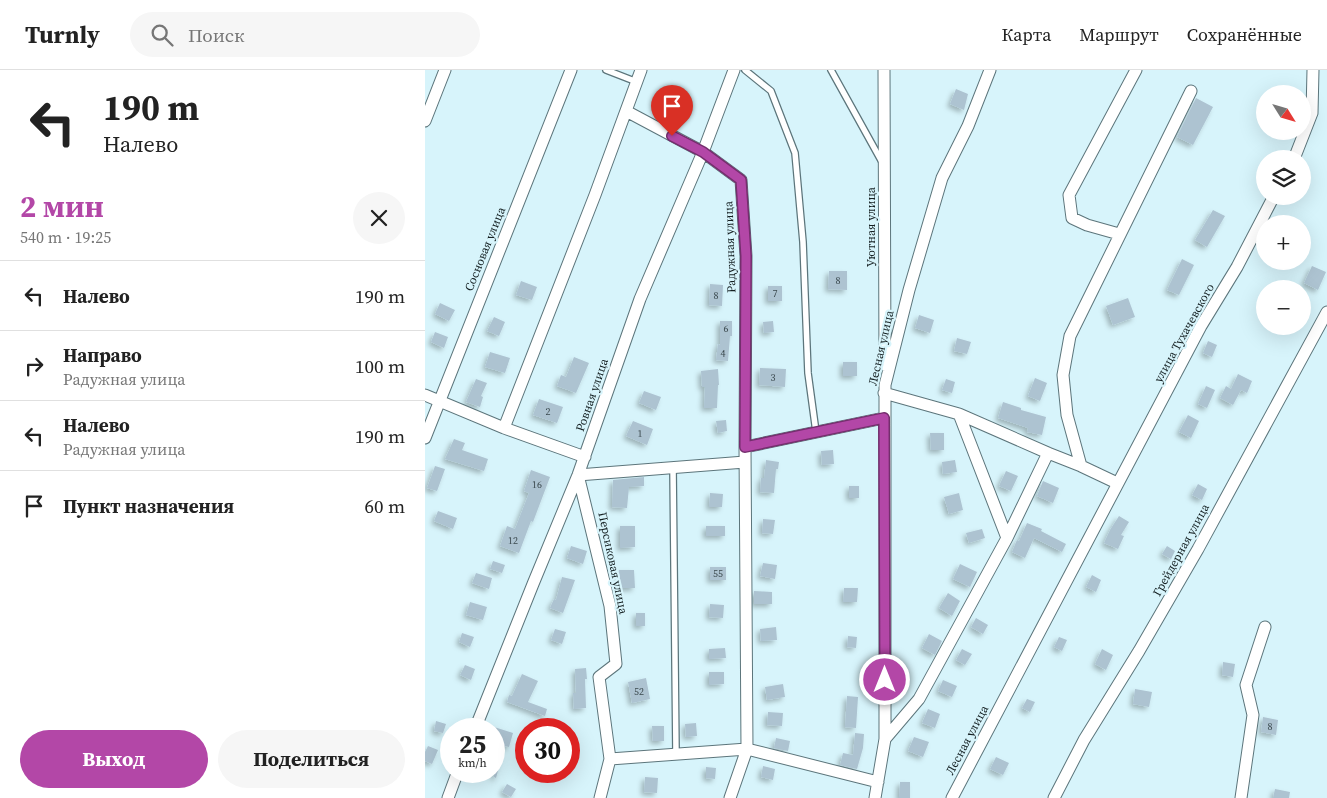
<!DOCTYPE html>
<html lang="ru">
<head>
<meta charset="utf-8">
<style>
  body { margin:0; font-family:"Source Serif 4",serif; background:#f6f6f6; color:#222; height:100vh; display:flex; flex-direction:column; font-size:19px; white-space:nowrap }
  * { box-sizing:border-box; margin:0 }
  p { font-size:16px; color:#767676 }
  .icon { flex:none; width:28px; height:28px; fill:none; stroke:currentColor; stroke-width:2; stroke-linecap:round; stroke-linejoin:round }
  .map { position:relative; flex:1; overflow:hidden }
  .drawer { display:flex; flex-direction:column; background:#fff; width:425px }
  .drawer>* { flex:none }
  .banner { background:#fff; color:#222; overflow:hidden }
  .needle { width:32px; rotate:127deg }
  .fabs { position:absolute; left:831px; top:15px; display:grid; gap:10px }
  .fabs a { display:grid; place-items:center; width:55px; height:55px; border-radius:50%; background:#fff; box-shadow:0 5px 20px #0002; font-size:25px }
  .speed { position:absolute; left:15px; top:648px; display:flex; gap:10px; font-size:25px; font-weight:700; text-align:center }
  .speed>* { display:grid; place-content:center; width:65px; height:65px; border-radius:50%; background:#fff; box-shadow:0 5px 20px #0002; line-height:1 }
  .speed small { font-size:12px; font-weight:400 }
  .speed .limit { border:8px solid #d22; background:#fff; color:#111 }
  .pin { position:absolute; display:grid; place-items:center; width:42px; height:42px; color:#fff; margin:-51px -21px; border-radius:50% 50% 50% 0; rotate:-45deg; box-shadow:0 0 5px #0007 }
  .pin .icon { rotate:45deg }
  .me { position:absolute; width:55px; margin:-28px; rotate:0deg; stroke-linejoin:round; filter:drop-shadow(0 0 4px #0008) }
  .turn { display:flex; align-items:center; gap:18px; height:105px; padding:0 20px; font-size:22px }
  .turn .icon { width:65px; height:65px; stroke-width:2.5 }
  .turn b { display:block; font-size:35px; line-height:42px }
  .round { display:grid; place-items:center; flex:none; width:52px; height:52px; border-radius:26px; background:#f6f6f6 }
  .overview { display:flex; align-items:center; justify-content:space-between; height:85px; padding:0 20px }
  h1 { font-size:30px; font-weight:700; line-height:38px; color:#b347a7 }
  .primary-button { display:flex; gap:10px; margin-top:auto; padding:10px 20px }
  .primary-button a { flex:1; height:58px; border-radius:30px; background:#b347a7; color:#fff; font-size:20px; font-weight:700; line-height:58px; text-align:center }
  .primary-button a+a { background:#f6f6f6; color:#222 }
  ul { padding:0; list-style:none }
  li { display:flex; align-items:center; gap:15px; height:70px; padding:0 20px; border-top:1px solid #e0e0e0 }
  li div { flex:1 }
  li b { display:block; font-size:19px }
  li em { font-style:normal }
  header { display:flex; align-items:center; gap:30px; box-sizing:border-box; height:70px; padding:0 25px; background:#fff; border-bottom:1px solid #e0e0e0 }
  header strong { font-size:24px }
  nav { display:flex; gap:28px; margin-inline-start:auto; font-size:18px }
  .search { width:350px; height:45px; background:#f6f6f6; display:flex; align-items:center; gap:12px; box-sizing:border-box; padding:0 18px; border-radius:28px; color:#767676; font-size:19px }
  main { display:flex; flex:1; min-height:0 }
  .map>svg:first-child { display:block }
</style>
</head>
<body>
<header>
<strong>Turnly</strong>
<div class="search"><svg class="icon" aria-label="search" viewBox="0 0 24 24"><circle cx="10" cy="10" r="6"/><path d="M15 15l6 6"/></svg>Поиск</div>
<nav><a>Карта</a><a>Маршрут</a><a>Сохранённые</a></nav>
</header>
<main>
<section class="drawer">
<div class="banner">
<div class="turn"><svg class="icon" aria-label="left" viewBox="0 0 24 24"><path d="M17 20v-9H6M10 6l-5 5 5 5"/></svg><div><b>190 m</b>Налево</div></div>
</div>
<div class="overview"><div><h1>2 мин</h1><p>540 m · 19:25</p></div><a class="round"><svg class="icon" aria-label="close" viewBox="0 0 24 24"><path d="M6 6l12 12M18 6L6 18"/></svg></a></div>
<ul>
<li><svg class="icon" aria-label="left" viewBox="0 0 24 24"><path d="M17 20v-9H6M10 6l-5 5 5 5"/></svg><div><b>Налево</b></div><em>190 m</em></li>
<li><svg class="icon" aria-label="right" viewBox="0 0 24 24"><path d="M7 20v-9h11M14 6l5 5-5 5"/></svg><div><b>Направо</b><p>Радужная улица</p></div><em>100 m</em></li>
<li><svg class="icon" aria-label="left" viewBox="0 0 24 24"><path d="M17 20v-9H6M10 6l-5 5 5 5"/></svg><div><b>Налево</b><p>Радужная улица</p></div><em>190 m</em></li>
<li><svg class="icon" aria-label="arrive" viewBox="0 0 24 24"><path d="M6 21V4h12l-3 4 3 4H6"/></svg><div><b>Пункт назначения</b></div><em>60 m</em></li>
</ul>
<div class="primary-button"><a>Выход</a><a>Поделиться</a></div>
</section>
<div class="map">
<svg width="902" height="728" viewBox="0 0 902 728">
  <defs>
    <filter id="shadow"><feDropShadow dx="-3" dy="3" stdDeviation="2.5" flood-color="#0004"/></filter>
  </defs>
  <rect width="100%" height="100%" fill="#d7f4fb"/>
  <path fill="#adc3d1" filter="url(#shadow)" d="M531,19l12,5 -4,16 -14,-6z
    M771,28l17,9 -20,38 -16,-8z
    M788,140l12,6 -18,31 -12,-7z
    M757,189l12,6 -15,30 -12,-5z
    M887,196l14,6 -8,18 -14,-7z
    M404,201h18v19l-19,-1z
    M96,211l16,6 -5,13 -16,-5z
    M285,214l13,1 -1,21 -13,-1z
    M343,216h14v15h-14z
    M703,228l7,19 -22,8 -7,-19z
    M15,233l15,7 -6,11 -14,-7z
    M494,245l15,5 -4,13 -15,-5z
    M69,247l11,5 -6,14 -12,-5z
    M295,251h12v15h-2l-2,25 -12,-1 2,-16 2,1z
    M348,251l1,11 -10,1 -1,-11z
    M10,262l13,5 -4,11 -13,-6z
    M532,268l14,4 -4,12 -13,-3z
    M783,271l9,4 -5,12 -9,-4z
    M65,282l20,6 -5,15 -20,-6z
    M149,287l15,6 -13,30 -19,-7 4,-11 5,2z
    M418,292h14v14h-14z
    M335,298l26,1 -1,18 -26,-2z
    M293,299l1,16h-1l-1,23h-13l1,-21h-3l-1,-16z
    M813,304l14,7 -5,12 -6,-3 -8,15 -13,-7 6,-12 5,3z
    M610,308l12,5 -7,18 -12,-5z
    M51,309l11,4 -6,13 2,1 -3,10 -14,-5z
    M521,309l9,3 -3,11 -10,-3z
    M781,316l9,4 -8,18 -9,-4z
    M219,321l17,6 -5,13 -17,-7z
    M114,329l24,8 -6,16 -24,-8z
    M578,332l18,6v2l25,7 -4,18 -15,-3 1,-4 -30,-10z
    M763,345l11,6 -8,17 -12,-6z
    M301,350l1,11 -9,2 -2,-12z
    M208,351l20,8 -6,16 -21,-9z
    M505,363h14v17h-13z
    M29,369l11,4 -3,7 26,9 -4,12 -39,-12z
    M408,380l1,14 -12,1 -1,-14z
    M341,390l13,2 -1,7h-2l-2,24 -14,-1 1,-14h3z
    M530,390l2,12 -14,2 -1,-12z
    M10,396l10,3 -8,22 -10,-3z
    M106,400l19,7 -17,45 -2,-1 -12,32 -19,-7 7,-20 8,3 14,-36 -5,-2z
    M581,401l12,5 -7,15 -12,-5z
    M219,407v9l-15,1 -2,21 -15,-1 1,-27z
    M618,411l16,7 -6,15 -16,-7z
    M773,414l9,5 -5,11 -10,-5z
    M424,416h10v12h-10z
    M285,423l13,1 -1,13h-13z
    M534,423l4,17 -14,4 -5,-17z
    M13,441l19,7 -4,11 -19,-8z
    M694,446l10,6 -8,13 3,1 -6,13 -14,-6 6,-13z
    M338,449l12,1 -2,14 -11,-1z
    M602,453l15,6 -1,2 25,13 -4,8 -28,-14 -9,20 -13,-6 5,-12 2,1z
    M195,456h15v21l-15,1z
    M281,456h19v10h-19z
    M557,459l3,9 -16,5 -3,-10z
    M146,476l16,5 -4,13 -16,-6z
    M742,476l8,5 -4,8 -9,-5z
    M68,491l12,4 -3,8 -12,-4z
    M338,493l14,2 -2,14 -15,-3z
    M535,494l17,8 -7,15 -17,-8z
    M285,497h16v13h-16z
    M194,500h15l1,18h-16z
    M51,503l16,5 -3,11 -17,-6z
    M667,505l9,5 -5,12 -10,-5z
    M137,507l13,3 -12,33 -13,-5 4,-9 2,1z
    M419,518h14l-1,14h-14z
    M329,521l18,1v12h-18z
    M523,523l12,8 -8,15 -13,-8z
    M45,532l17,5 -4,13 -17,-5z
    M285,534l14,1 -1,13 -14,-1z
    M211,543h9v13h-9z
    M551,548l12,7 -5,9 -12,-7z
    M351,557l1,13 -16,1 -1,-12z
    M130,559l11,3 -4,12 -11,-4z
    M37,563l12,4 -4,10 -11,-5z
    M504,564l13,7 -7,14 -13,-7z
    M423,566l9,1 -1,11 -9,-1z
    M634,567l8,3 -5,11 -8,-4z
    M300,578l1,10 -17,1v-10z
    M537,579l10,5 -7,11 -9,-5z
    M677,579l11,6 -7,15 -11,-6z
    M798,592l12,2 -2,13 -11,-2z
    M40,595l10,4 -4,11 -11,-5z
    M161,598l1,11h-2l1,29 -12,1 -1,-16h3l-1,-24z
    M284,602h15v12l-15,1z
    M97,604l16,7 -10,21 19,7 -2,7 -38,-14 2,-7 3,1z
    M221,608l4,21 -18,4 -4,-21z
    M518,610l14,6 -5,11 -14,-6z
    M358,614l2,13 -18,3 -2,-13z
    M710,619l17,3 -3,15 -16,-3z
    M422,626l11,1 -2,31 -11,-1z
    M602,629l8,3 -5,10 -8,-4z
    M503,639l12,5 -5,14 -13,-5z
    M343,642l15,1 -1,13 -15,-1z
    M838,647l15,3 -2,15 -15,-3z
    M11,651l10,3 -3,9 -9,-2z
    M271,653l1,13 -11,1 -1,-13z
    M227,656h12v15h-11z
    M69,657l19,6 -4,14 -4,-1 -9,32 -2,-1z
    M430,663l9,1 -1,14 -6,21 -17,-4 3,-12 10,2z
    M489,667l15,5 -6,15 -15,-6z
    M351,668l14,3 -2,10 -14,-3z
    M3,676l10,4 -6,14 -7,-3v-9z
    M571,687l13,6 -6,12 -13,-6z
    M338,696l12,3 -2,11 -12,-3z
    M281,697l10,1 -1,11 -9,-1z
    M220,707l13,1 -1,15 -13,-1z
    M475,712h10v16h-11z
    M82,714l9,5 -5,8 -9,-5z
    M850,719l15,3 -1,6h-16z"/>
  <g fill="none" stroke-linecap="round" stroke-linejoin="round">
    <defs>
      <path id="service" d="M181,0l31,12
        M320,0l26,21 24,62 8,89 5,131 8,59
        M406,0l51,92
        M248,397l3,287"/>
      <path id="minor" d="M459,0l1,295
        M201,41l77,41 38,28 5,76 -1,191 2,302 -17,49
        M0,51l20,-51
        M869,89l18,-46 1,-43
        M694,164l-32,-9 -15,-7 -3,-23 67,-125
        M459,323l75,21 89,39 33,13 36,17
        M0,325l79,33 81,29
        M534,344l48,124
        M79,358l91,-233 46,-125
        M0,368l146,-368
        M320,377l139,-29
        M656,396l-14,-51 -4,-40 7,-39 121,-245
        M50,659l58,-145 45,-109 62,-176 63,-147 31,-82
        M460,669l34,-40 88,-161 41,-85
        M185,689l137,-10 131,33
        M23,728l10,-27
        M175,728l10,-39 -11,-82 17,-13 -6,-58 -32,-131 167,-13
        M450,728l10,-59v-354l24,-95 33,-112 26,-52 22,-56
        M527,728l249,-472 36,-59 37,-71
        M629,728l30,-58 55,-89 59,-102 129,-237
        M816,728l12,-83 -7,-30 19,-58"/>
    </defs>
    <use href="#service" stroke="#5c757b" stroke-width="8"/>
    <use href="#minor" stroke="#5c757b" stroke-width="13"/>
    <use href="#service" stroke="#fff" stroke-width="5.5"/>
    <use href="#minor" stroke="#fff" stroke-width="11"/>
  </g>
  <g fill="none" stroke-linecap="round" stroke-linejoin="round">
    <defs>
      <path id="route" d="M247,66l31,16 38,28 5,76 -1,191 139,-29 1,262"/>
    </defs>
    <use href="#route" stroke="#742e6d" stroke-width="12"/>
    <use href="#route" stroke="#b347a7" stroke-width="9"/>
  </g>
  <g text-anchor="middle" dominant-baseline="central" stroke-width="4.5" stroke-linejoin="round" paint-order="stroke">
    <g font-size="10" fill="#3b494e">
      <text x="413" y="210">8</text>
      <text x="350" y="223">7</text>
      <text x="291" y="225">8</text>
      <text x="301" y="258">6</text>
      <text x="298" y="283">4</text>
      <text x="348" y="307">3</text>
      <text x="123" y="341">2</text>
      <text x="215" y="363">1</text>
      <text x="112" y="414">16</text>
      <text x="88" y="470">12</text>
      <text x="293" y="503">55</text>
      <text x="214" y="621">52</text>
      <text x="845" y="656">8</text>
    </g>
    <g font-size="12" fill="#152022" stroke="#d7f4fb">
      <text transform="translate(446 157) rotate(-90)">Уютная улица</text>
      <text transform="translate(305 177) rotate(-92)">Радужная улица</text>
      <text transform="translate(60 179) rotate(-68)">Сосновая улица</text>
      <text transform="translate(759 263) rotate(-61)">улица Тухачевского</text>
      <text transform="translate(456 278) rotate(-77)">Лесная улица</text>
      <text transform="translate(167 325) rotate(-71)">Ровная улица</text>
      <text transform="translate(756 480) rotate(-61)">Грейдерная улица</text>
      <text transform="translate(188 493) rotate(78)">Персиковая улица</text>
      <text transform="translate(542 670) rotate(-62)">Лесная улица</text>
    </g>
  </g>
</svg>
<div class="fabs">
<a><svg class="needle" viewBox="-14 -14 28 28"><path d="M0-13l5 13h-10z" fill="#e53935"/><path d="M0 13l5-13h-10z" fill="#767676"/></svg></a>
<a><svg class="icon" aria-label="layers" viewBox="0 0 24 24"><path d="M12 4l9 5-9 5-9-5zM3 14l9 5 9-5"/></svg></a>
<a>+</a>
<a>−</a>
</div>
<div class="speed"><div>25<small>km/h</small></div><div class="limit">30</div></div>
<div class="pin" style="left:247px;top:66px;background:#d93025"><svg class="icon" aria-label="arrive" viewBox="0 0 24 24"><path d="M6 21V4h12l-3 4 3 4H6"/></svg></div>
<svg class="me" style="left:460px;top:610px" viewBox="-20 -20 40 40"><circle r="17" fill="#b347a7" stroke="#fff" stroke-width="3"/><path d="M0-11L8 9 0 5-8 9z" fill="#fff"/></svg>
</div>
</main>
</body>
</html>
